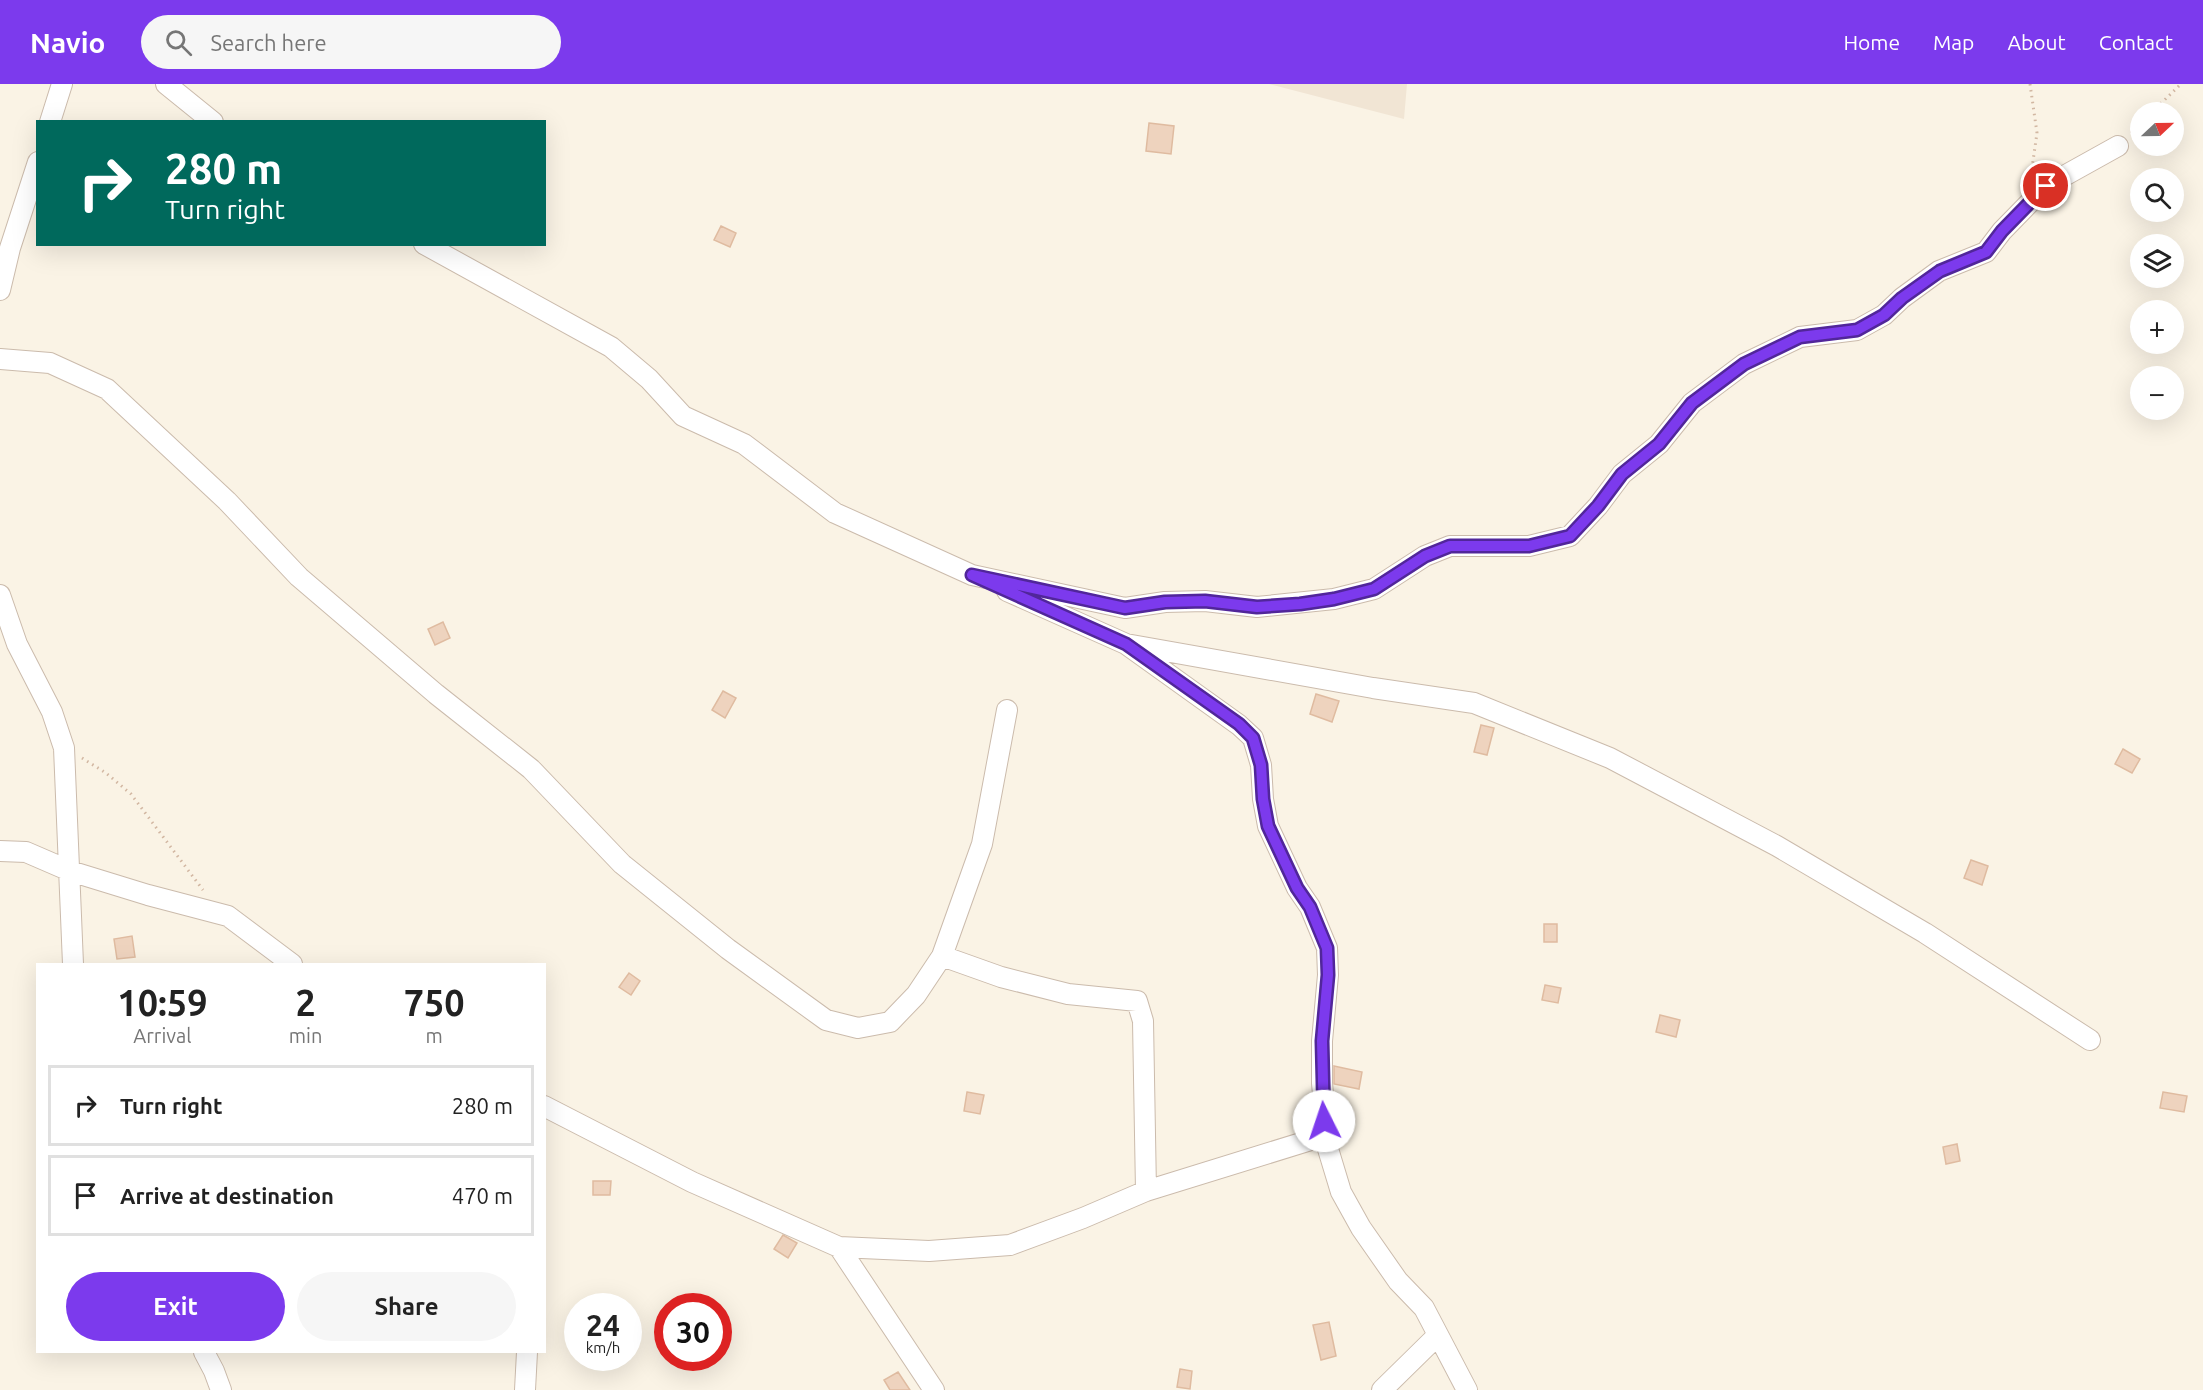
<!DOCTYPE html>
<html lang="en">
<head>
<meta charset="utf-8">
<style>
  body { margin:0; font-family:Ubuntu,sans-serif; background:#f6f6f6; color:#222; height:100vh; display:flex; flex-direction:column; font-size:22px; white-space:nowrap }
  * { box-sizing:border-box; margin:0 }
  p { font-size:20px; color:#767676 }
  .icon { flex:none; width:33px; height:33px; fill:none; stroke:currentColor; stroke-width:2; stroke-linecap:round; stroke-linejoin:round }
  .map { position:relative; flex:1; overflow:hidden }
  .panel { position:absolute; left:36px; top:879px; width:510px; height:390px; display:flex; flex-direction:column; background:#fff; border-radius:0px; box-shadow:0 6px 24px #0002 }
  .panel>* { flex:none }
  .hud { position:absolute; left:36px; top:36px; width:510px; height:126px; border-radius:0px; box-shadow:0 6px 24px #0002; background:#00695c; color:#fff; overflow:hidden }
  .needle { width:39px; rotate:68deg }
  .fabs { position:absolute; left:2130px; top:18px; display:grid; gap:12px }
  .fabs a { display:grid; place-items:center; width:54px; height:54px; border-radius:50%; background:#fff; box-shadow:0 6px 24px #0002; font-size:30px }
  .speed { position:absolute; left:564px; top:1209px; display:flex; gap:12px; font-size:30px; font-weight:700; text-align:center }
  .speed>* { display:grid; place-content:center; width:78px; height:78px; border-radius:50%; background:#fff; box-shadow:0 6px 24px #0002; line-height:1 }
  .speed small { font-size:15px; font-weight:400 }
  .speed .limit { border:9px solid #d22; background:#fff; color:#111 }
  .pin { position:absolute; display:grid; place-items:center; width:51px; height:51px; color:#fff; margin:-26px; border:3px solid #fff; border-radius:50%; box-shadow:0 2px 6px #0007 }
  .me { position:absolute; width:66px; margin:-33px; rotate:356deg; stroke-linejoin:round; filter:drop-shadow(0 0 4px #0008) }
  .turn { display:flex; align-items:center; gap:21px; height:126px; padding:0 30px; font-size:27px }
  .turn .icon { width:78px; height:78px; stroke-width:2.5 }
  .turn b { display:block; font-size:42px; line-height:51px }
  .eta { display:flex; justify-content:space-evenly; align-items:center; height:102px; text-align:center }
  .eta b { font-size:36px; font-weight:700; line-height:42px }
  .cta { display:flex; gap:12px; margin-top:auto; padding:12px 30px }
  .cta a { flex:1; height:69px; border-radius:36px; background:#7c3aed; color:#fff; font-size:24px; font-weight:700; line-height:69px; text-align:center }
  .cta a+a { background:#f6f6f6; color:#222 }
  ul { padding:0; list-style:none }
  li { display:flex; align-items:center; gap:18px; height:81px; margin:0 12px 9px; padding:0 18px; border:3px solid #e0e0e0; border-radius:0px }
  li div { flex:1 }
  li b { display:block; font-size:22px }
  li em { font-style:normal }
  header { display:flex; align-items:center; gap:36px; box-sizing:border-box; height:84px; padding:0 30px; background:#7c3aed; color:#fff }
  header strong { font-size:28px }
  nav { display:flex; gap:33px; margin-inline-start:auto; font-size:21px }
  .search { width:420px; height:54px; background:#f6f6f6; display:flex; align-items:center; gap:15px; box-sizing:border-box; padding:0 21px; border-radius:33px; color:#767676; font-size:22px }
  .map>svg:first-child { display:block }
</style>
</head>
<body>
<header>
<strong>Navio</strong>
<div class="search"><svg class="icon" aria-label="search" viewBox="0 0 24 24"><circle cx="10" cy="10" r="6"/><path d="M15 15l6 6"/></svg>Search here</div>
<nav><a>Home</a><a>Map</a><a>About</a><a>Contact</a></nav>
</header>
<div class="map">
<svg width="2203" height="1306" viewBox="0 0 2203 1306">
  <rect width="100%" height="100%" fill="#faf3e5"/>
  <path fill="#f1e5d4" d="M1269,0h138l-3,35z"/>
  <path fill="#eed3be" stroke="#dfbba0" stroke-width="1.5" d="M1149,39l25,3 -3,28 -25,-3z
    M721,142l15,7 -6,14 -16,-7z
    M443,538l7,16 -15,7 -7,-16z
    M723,607l13,7 -11,20 -13,-8z
    M1316,610l23,7 -7,21 -22,-8z
    M1481,641l13,3 -7,27 -13,-3z
    M2123,665l17,10 -8,14 -17,-9z
    M1971,776l17,6 -6,19 -18,-7z
    M1544,840h13v18h-13z
    M132,852l3,21 -18,2 -3,-20z
    M629,889l11,8 -9,14 -12,-8z
    M1545,901l16,3 -3,15 -16,-3z
    M1660,931l20,5 -4,17 -20,-5z
    M1334,982l28,6 -3,17 -25,-5z
    M967,1008l17,3 -4,19 -16,-3z
    M2163,1008l24,4 -3,16 -24,-4z
    M1957,1060l3,17 -14,3 -3,-17z
    M593,1097h18l-1,14h-17z
    M783,1151l14,8 -9,15 -14,-9z
    M1329,1238l7,34 -15,4 -8,-35z
    M1180,1285l12,2 -2,18 -13,-2z
    M898,1288l12,18h-20l-6,-10z"/>
  <g fill="none" stroke-linecap="round" stroke-linejoin="round">
    <defs>
      <path id="minor" d="M166,0l47,38
        M50,38l12,-38
        M424,160l187,103 38,32 34,37 61,28 91,69 137,62 153,33 40,-6 40,-1 52,6 77,-8 40,-10 51,-33 25,-10h79l41,-10 28,-30 24,-32 37,-30 33,-41 52,-39 56,-27 57,-7 27,-15 18,-17 37,-27 47,-19 16,-21 44,-45 72,-40
        M0,206l10,-42 28,-86
        M0,275l50,4 57,26 120,112 72,76 137,117 95,75 91,95 106,85 98,71 32,8 32,-6 26,-27 26,-39 40,-112 25,-134
        M1007,507l119,53 113,81 14,13 8,27 2,34 5,27 29,62 13,19 17,41 1,27 -6,66v42l6,66 13,43 20,36 37,53 26,27 43,82
        M0,511l17,49 35,68 12,36 9,216
        M1126,560l247,44 101,15 136,55 167,88 148,87 165,107
        M0,767l26,1 44,19 78,24 80,21 64,48
        M942,872l59,21 67,17 69,7 6,20 3,170
        M544,1022l148,76 147,65 95,143
        M839,1163l90,4 81,-6 73,-27 63,-27 181,-56
        M204,1268l10,19 7,19
        M525,1306l2,-38
        M1382,1306l56,-55"/>
    </defs>
    <use href="#minor" stroke="#cbbbac" stroke-width="22"/>
    <path stroke="#d2b7a2" stroke-width="3" stroke-dasharray="1.5 4.5" stroke-linecap="butt" d="M2030,0l7,49 -6,42
      M2152,28l29,-28
      M2131,49l9,-9
      M82,674l24,15 25,21 72,96"/>
    <use href="#minor" stroke="#fff" stroke-width="20"/>
  </g>
  <g fill="none" stroke-linecap="round" stroke-linejoin="round">
    <defs>
      <path id="route" d="M1324,1037l-2,-80 6,-66 -1,-27 -17,-41 -13,-19 -29,-62 -5,-27 -2,-34 -8,-27 -14,-14 -113,-80 -154,-69 153,33 40,-6 40,-1 52,6 43,-3 34,-5 40,-10 51,-33 25,-10h79l41,-10 28,-30 24,-32 37,-30 33,-41 52,-39 56,-27 57,-7 27,-15 18,-17 38,-27 46,-19 16,-21 44,-45"/>
    </defs>
    <use href="#route" stroke="#51269a" stroke-width="15"/>
    <use href="#route" stroke="#7c3aed" stroke-width="10"/>
  </g>
</svg>
<div class="fabs">
<a><svg class="needle" viewBox="-14 -14 28 28"><path d="M0-13l5 13h-10z" fill="#e53935"/><path d="M0 13l5-13h-10z" fill="#767676"/></svg></a>
<a><svg class="icon" aria-label="search" viewBox="0 0 24 24"><circle cx="10" cy="10" r="6"/><path d="M15 15l6 6"/></svg></a>
<a><svg class="icon" aria-label="layers" viewBox="0 0 24 24"><path d="M12 4l9 5-9 5-9-5zM3 14l9 5 9-5"/></svg></a>
<a>+</a>
<a>−</a>
</div>
<div class="speed"><div>24<small>km/h</small></div><div class="limit">30</div></div>
<div class="pin" style="left:2046px;top:102px;background:#d93025"><svg class="icon" aria-label="arrive" viewBox="0 0 24 24"><path d="M6 21V4h12l-3 4 3 4H6"/></svg></div>
<svg class="me" style="left:1324px;top:1037px" viewBox="-20 -20 40 40"><circle r="19" fill="#fff"/><path d="M0-13L10 11 0 6-10 11z" fill="#7c3aed"/></svg>
<div class="hud">
<div class="turn"><svg class="icon" aria-label="right" viewBox="0 0 24 24"><path d="M7 20v-9h11M14 6l5 5-5 5"/></svg><div><b>280 m</b>Turn right</div></div>
</div>
<section class="panel">
<div class="eta">
<div><b>10:59</b><p>Arrival</p></div>
<div><b>2</b><p>min</p></div>
<div><b>750</b><p>m</p></div>
</div>
<ul>
<li><svg class="icon" aria-label="right" viewBox="0 0 24 24"><path d="M7 20v-9h11M14 6l5 5-5 5"/></svg><div><b>Turn right</b></div><em>280 m</em></li>
<li><svg class="icon" aria-label="arrive" viewBox="0 0 24 24"><path d="M6 21V4h12l-3 4 3 4H6"/></svg><div><b>Arrive at destination</b></div><em>470 m</em></li>
</ul>
<div class="cta"><a>Exit</a><a>Share</a></div>
</section>
</div>
</body>
</html>
